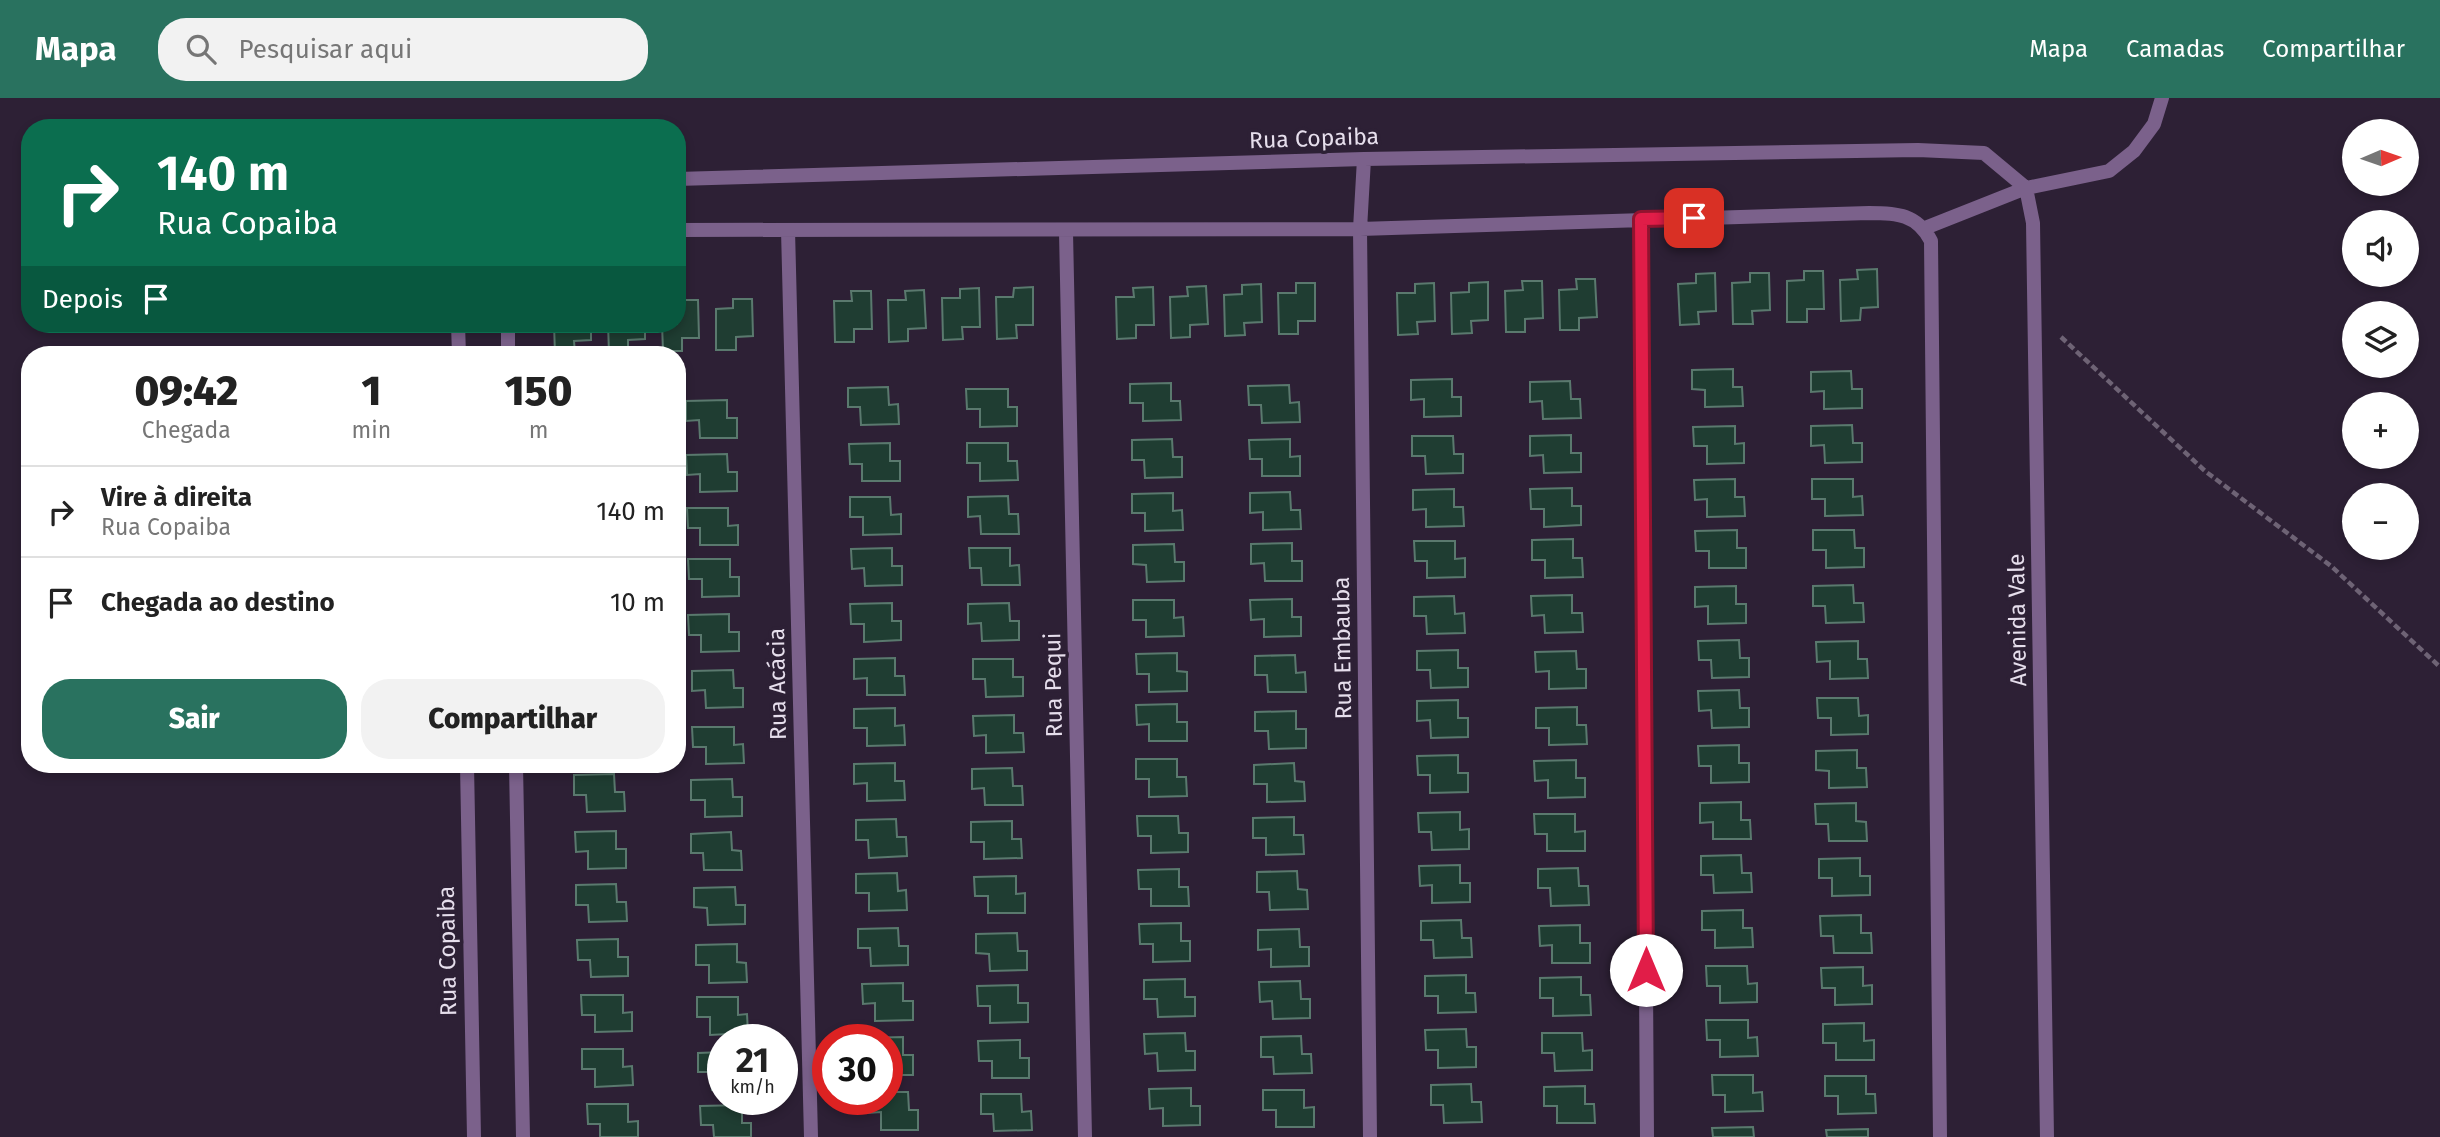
<!DOCTYPE html>
<html lang="pt">
<head>
<meta charset="utf-8">
<style>
  body { margin:0; font-family:"Fira Sans",sans-serif; background:#f2f2f2; color:#222; height:100vh; display:flex; flex-direction:column; font-size:26px; white-space:nowrap }
  * { box-sizing:border-box; margin:0 }
  p { font-size:23px; color:#767676 }
  .icon { flex:none; width:38px; height:38px; fill:none; stroke:currentColor; stroke-width:2; stroke-linecap:round; stroke-linejoin:round }
  .map { position:relative; flex:1; overflow:hidden }
  .details { position:absolute; left:21px; top:248px; width:665px; height:427px; display:flex; flex-direction:column; background:#fff; border-radius:28px; box-shadow:0 4px 10px #0003 }
  .details>* { flex:none }
  .top-card { position:absolute; left:21px; top:21px; width:665px; height:214px; border-radius:28px; box-shadow:0 4px 10px #0003; background:#0b6e4f; color:#fff; overflow:hidden }
  .needle { width:46px; rotate:88deg }
  .tools { position:absolute; left:2342px; top:21px; display:grid; gap:14px }
  .tools a { display:grid; place-items:center; width:77px; height:77px; border-radius:50%; background:#fff; box-shadow:0 4px 10px #0003; font-size:35px }
  .speed { position:absolute; left:707px; top:926px; display:flex; gap:14px; font-size:35px; font-weight:700; text-align:center }
  .speed>* { display:grid; place-content:center; width:91px; height:91px; border-radius:50%; background:#fff; box-shadow:0 4px 10px #0003; line-height:1 }
  .speed small { font-size:18px; font-weight:400 }
  .speed .limit { border:10px solid #d22; background:#fff; color:#111 }
  .pin { position:absolute; display:grid; place-items:center; width:60px; height:60px; color:#fff; margin:-30px; border-radius:14px; box-shadow:0 4px 10px #0006 }
  .me { position:absolute; width:77px; margin:-38px; rotate:0deg; stroke-linejoin:round; filter:drop-shadow(0 0 5px #0008) }
  .turn { display:flex; align-items:center; gap:24px; height:147px; padding:0 21px; font-size:32px }
  .turn .icon { width:91px; height:91px; stroke-width:2.5 }
  .turn b { display:block; font-size:49px; line-height:60px }
  .then { display:flex; align-items:center; height:66px; padding:0 21px; background:#0003; gap:14px; font-size:26px }
  .eta { display:flex; justify-content:space-evenly; align-items:center; height:119px; text-align:center }
  .eta b { font-size:42px; font-weight:800; line-height:49px }
  .cta { display:flex; gap:14px; margin-top:auto; padding:14px 21px }
  .cta a { flex:1; height:80px; border-radius:28px; background:#29725f; color:#fff; font-size:28px; font-weight:800; line-height:80px; text-align:center }
  .cta a+a { background:#f2f2f2; color:#222 }
  ul { padding:0; list-style:none }
  li { display:flex; align-items:center; gap:21px; height:91px; padding:0 21px; border-top:2px solid #e0e0e0 }
  li div { flex:1 }
  li b { display:block; font-size:26px }
  li em { font-style:normal }
  header { display:flex; align-items:center; gap:42px; box-sizing:border-box; height:98px; padding:0 35px; background:#29725f; color:#fff }
  header strong { font-size:33px }
  nav { display:flex; gap:38px; margin-inline-start:auto; font-size:24px }
  .search { width:490px; height:63px; background:#f2f2f2; display:flex; align-items:center; gap:18px; box-sizing:border-box; padding:0 24px; border-radius:28px; color:#767676; font-size:26px }
  .map>svg:first-child { display:block }
</style>
</head>
<body>
<header>
<strong>Mapa</strong>
<div class="search"><svg class="icon" aria-label="search" viewBox="0 0 24 24"><circle cx="10" cy="10" r="6"/><path d="M15 15l6 6"/></svg>Pesquisar aqui</div>
<nav><a>Mapa</a><a>Camadas</a><a>Compartilhar</a></nav>
</header>
<div class="map">
<svg width="2440" height="1039" viewBox="0 0 2440 1039">
  <rect width="100%" height="100%" fill="#2d2035"/>
  <path fill="#1f3d32" stroke="#5a796e" stroke-width="2" d="M1877,171l1,38 -17,1 -1,12 -19,1 -1,-41 18,-1 -1,-9z
    M1804,173h19l1,38h-17v13h-20v-41l17,-1z
    M1715,175l1,38 -18,1 1,12 -19,1 -2,-41 18,-1v-9z
    M1750,175h19l1,37 -18,1 1,13h-20l-1,-41 18,-1z
    M1576,181h19l2,38 -18,1v12h-19l-1,-40 18,-1z
    M1522,183h20l1,37 -18,1v13h-19l-1,-41 18,-1z
    M1488,184v38l-17,1 1,12 -20,1 -1,-41 18,-1v-9z
    M1296,185h19v38h-17v13h-19l-1,-41h18z
    M1434,185l1,38 -18,1 1,12 -20,1 -1,-42h18v-9z
    M1261,186l1,38 -18,1 1,12 -20,1 -1,-41 18,-1v-9z
    M1206,188l2,38 -18,1v12l-19,1 -1,-41 18,-1 -1,-9z
    M1033,189v38h-17l1,13 -20,1 -1,-42h17l1,-9z
    M1153,189l1,38h-18v13l-19,1 -1,-42h18l-1,-9z
    M979,190l1,39h-18l1,12 -20,1 -1,-42h18v-9z
    M924,192l2,38 -18,1v12l-19,1 -1,-42h18l-1,-9z
    M851,193h20l1,38h-18v13h-19l-1,-41h18z
    M733,201h19l1,37 -17,1v13h-20v-41l17,-1z
    M679,202h19l1,38h-17v13h-19l-1,-27h15z
    M554,226h37v16l-17,1 1,12 -20,1z
    M608,226h37v15l-17,1v13h-19z
    M1733,271v18h9l1,19 -38,1v-17l-13,-1v-19z
    M1851,273l1,18h10v19l-38,1v-18l-13,1v-20z
    M1452,281v18h9v19l-37,1v-18l-13,1v-20z
    M1570,283l1,18h9l1,19 -38,1 -1,-18 -12,1v-20z
    M1171,285v18h9l1,19 -38,1v-18h-13v-19z
    M1289,287l1,18 9,-1 1,20 -38,1 -1,-18h-12l-1,-19z
    M888,289l1,18 9,-1 1,20 -38,1 -1,-18h-12v-19z
    M966,291h42v18h9v19l-37,1v-18h-13z
    M727,302v18h10v20h-37l-1,-18 -13,1v-20z
    M1852,327l1,18h9v19l-37,1 -1,-18 -13,1v-20z
    M1735,328v18l9,-1v20l-37,1v-18h-13l-1,-19z
    M1571,337v18h10v19l-37,1 -1,-18 -13,1v-20z
    M1412,338h41l1,18h9v19l-37,1 -1,-18h-13z
    M1172,341l1,18h9v20l-37,1 -1,-18h-12v-20z
    M1290,341v18l10,-1v20h-38v-17h-12l-1,-19z
    M890,345v18h10v20h-38v-17h-12l-1,-20z
    M967,345h41v18h9l1,19 -38,1v-18h-13z
    M727,356l1,18h9v19l-37,1v-18l-13,1 -1,-20z
    M1735,381v18h9l1,19 -38,1v-18l-12,1 -1,-20z
    M1812,381h41v18l9,-1 1,19 -38,1v-17h-13z
    M1572,390v18h9v19l-37,2v-18h-13l-1,-20z
    M1454,391v18h9l1,19 -38,1v-18l-13,1v-20z
    M1290,394l1,18h9l1,19 -38,1v-18l-13,1v-20z
    M1173,395v18l9,-1 1,20 -38,1v-18h-13v-19z
    M1008,398l1,18h9l1,20h-38l-1,-18 -12,1v-20z
    M850,399h40l1,18 10,-1v20l-38,1v-18h-13z
    M687,410h41v18l10,-1v20h-38v-17h-12z
    M1737,432v18h9v20h-37v-17h-13l-1,-20z
    M1813,432h41l1,18h9v19l-38,1v-18h-13z
    M1573,441v19h9l1,19 -38,1v-18h-13v-20z
    M1414,443h41v18l10,-1v19l-38,1v-17h-12z
    M1292,445v18h10v20h-37l-1,-18 -13,1v-20z
    M1174,446l1,18h9v19l-37,1 -1,-17 -13,-1v-19z
    M892,450v18h10v19l-37,1 -1,-18 -12,1 -1,-20z
    M969,450h41v18l9,-1 1,20h-38l-1,-17h-11z
    M688,461h42v18h9v19l-37,1v-18h-13z
    M1853,487l1,18h9l1,19 -38,1 -1,-17h-12v-20z
    M1736,488v18h10v19l-38,1v-18l-13,1v-20z
    M1572,497v18h10l1,19 -38,1 -1,-18 -12,1 -1,-20z
    M1454,498l1,18 9,-1 1,20 -38,1 -1,-18h-12v-19z
    M1292,501v18h9v19l-37,1v-18l-13,1 -1,-20z
    M1133,502h41v18l9,-1 1,19 -38,1v-17h-13z
    M892,505v18h9v19l-37,2v-18h-13l-1,-20z
    M1009,505l1,18h9v19l-37,1 -1,-18 -13,1v-20z
    M729,516v18h10v19l-38,1v-17h-12l-1,-20z
    M1739,542l1,18h9v19l-37,1 -1,-18h-12l-1,-19z
    M1858,543v18h9l1,19 -38,1v-18l-13,1 -1,-20z
    M1458,552v18h10v19l-37,1 -1,-18h-13v-19z
    M1576,553l1,18h9v19l-37,1v-18l-13,1 -1,-20z
    M1177,555v18l10,1v19l-38,1v-18h-12l-1,-20z
    M1295,557l1,18 9,-1 1,20h-38l-1,-17h-12v-19z
    M895,560v18h9l1,19h-38v-17l-13,1v-20z
    M973,561h40v18h10v19l-37,1 -1,-18h-12z
    M733,572l1,18h9v19l-37,1 -1,-18 -13,1v-20z
    M1739,592l1,18h9v19l-37,1 -1,-18 -12,1 -1,-20z
    M1817,600h41l1,18 9,-1v19l-37,1v-17h-13z
    M1458,602v18h10v19l-37,1 -1,-18 -13,1v-20z
    M1177,606v18h10v19h-38v-17l-12,1 -1,-20z
    M1577,609v18h9l1,19 -38,1v-17h-13v-20z
    M895,610v18l9,-1 1,20 -38,1v-18h-13v-19z
    M1296,613v18h10v19l-37,1 -1,-18h-13v-19z
    M1014,617v18h9l1,19 -38,1v-18l-12,1 -1,-20z
    M692,629h42v18l9,-1 1,19 -38,1v-17h-13z
    M1739,647v18h10v19l-38,1v-17h-12l-1,-20z
    M1857,652v18h9l1,19 -38,1v-17l-13,-1v-19z
    M1458,657v18h10v19l-38,1v-18h-12l-1,-19z
    M1136,661h41v18h9l1,19 -38,1v-18h-13z
    M1576,662v18h9v19l-37,1v-18l-13,1 -1,-20z
    M895,665v18h9l1,19 -38,1v-18l-13,1v-20z
    M1294,665l1,18 9,1 1,19 -38,1v-18h-13v-19z
    M1012,670l1,18h9l1,19h-38l-1,-17 -12,1v-20z
    M614,676l1,18h9l1,19 -38,1 -1,-17h-12v-20z
    M732,681l1,18h9v19l-37,1v-17h-14v-20z
    M1741,704v18h9l1,19h-38v-17l-13,1v-20z
    M1856,705v18l10,1 1,19h-38l-1,-17h-12l-1,-20z
    M1460,714v18l9,-1v20l-37,1 -1,-18h-12l-1,-19z
    M1534,716h41v18l10,-1v20h-38v-17h-12z
    M1137,718h41l1,17h9v19l-37,1v-17h-13z
    M1294,719v18h9l1,19 -38,1v-17h-13v-20z
    M896,721l1,18h9l1,19 -38,2 -1,-18h-12v-20z
    M1012,723v18h9l1,19 -38,1v-17h-13v-20z
    M616,733v18h10v19l-38,1v-18l-12,1 -1,-20z
    M731,734l1,18 9,1 1,19h-38l-1,-17h-12v-19z
    M1741,757l1,18h9l1,19 -38,1 -1,-18h-12v-19z
    M1860,760v18h10v19l-38,1v-18h-13v-19z
    M1460,767v18h10v19l-38,1v-18l-12,1 -1,-20z
    M1578,770l1,18h9l1,19 -38,1 -1,-18h-12v-19z
    M1179,771v18h9l1,19h-38v-17h-12l-1,-19z
    M1297,773l1,18 9,1 1,19 -38,1 -1,-18h-12v-20z
    M897,775l1,18 8,-1 1,20 -38,1v-18h-13v-19z
    M1016,778v18l9,-1v20h-37v-17h-13l-1,-19z
    M616,786l1,18h9l1,19 -38,1 -1,-17h-12v-20z
    M735,789l1,18h9v19l-37,1 -1,-17 -13,-1v-19z
    M1743,812v18h9l1,19 -38,1v-18h-13v-19z
    M1861,817v18h10l1,20h-38l-1,-17h-12l-1,-20z
    M1461,822l1,18h9l1,19 -38,1 -1,-18h-12v-19z
    M1181,825v18h9v20l-37,1v-18h-13l-1,-20z
    M1580,827v18h10v20h-38v-18l-12,1 -1,-20z
    M898,830l1,18h9v19l-37,1 -1,-18h-12v-19z
    M1299,831l1,18h9v19l-38,1v-18l-13,1v-20z
    M1017,835l1,18h9v19l-37,1 -1,-17 -13,-1v-19z
    M618,841v18h10v19l-37,1 -1,-17h-12l-1,-20z
    M737,846v18l9,1 1,19 -38,1v-18h-13v-20z
    M1706,868h41l1,18 9,-1v19l-37,1v-17h-13z
    M1863,869v19l9,-1v19l-37,1v-17h-13l-1,-20z
    M1466,877v18h9l1,19 -38,1v-17h-13v-20z
    M1581,879v18h9l1,20 -38,1v-18h-13v-20z
    M1185,881v18h10v19l-37,1 -1,-18h-13v-19z
    M1300,883l1,18h9v19l-37,1 -1,-18 -12,1 -1,-20z
    M903,885v18h10v19l-38,1v-18l-12,1 -1,-20z
    M1018,887v18h10v19l-38,1v-17h-12l-1,-20z
    M581,897h42v18l9,-1v19l-37,1v-17h-13z
    M697,899h41v18l9,-1 1,19 -38,2v-18h-13z
    M1706,922h42v18l9,-1 1,19 -38,1v-17h-13z
    M1864,925v18l10,-1v20h-38v-17h-13v-19z
    M1466,931l1,18h9v20l-38,1v-18h-12l-1,-20z
    M1185,935l1,18h9v19l-37,1 -1,-18 -12,1 -1,-20z
    M1542,935h40l1,18 9,-1v20l-37,1 -1,-18h-12z
    M1301,938l1,18h9l1,19 -38,1 -1,-17h-12v-20z
    M903,939v18h10v20h-26v-35l-24,-2z
    M1020,942v18h9v20h-37v-17h-13l-1,-20z
    M582,951h41v18l9,-1 1,19 -38,2v-18h-13z
    M723,954v38h-11l-1,-18h-13v-19z
    M1712,977h41v18l9,-1 1,19 -38,1v-17h-12z
    M1825,978h41v18h9l1,19 -38,1v-18h-13z
    M1471,986l1,18h9l1,20 -38,1 -1,-18h-12v-20z
    M1585,988v18h9l1,19h-38v-17h-13v-19z
    M1191,990v18h9v19l-37,1v-18l-13,1 -1,-20z
    M1263,992h41v18l10,-1v20h-38v-17h-13z
    M887,994h21l1,18h9v20h-37v-18l-13,1 -1,-14h20z
    M981,996h40l1,18 9,-1 1,19 -38,1 -1,-17h-12z
    M587,1006h41v18l10,-1v16h-38v-13h-12z
    M742,1007v18h9v14h-37l-1,-12h-12l-1,-19z
    M1753,1029l1,10h-41l-1,-9z
    M1868,1031v8h-41l-1,-7z"/>
  <g fill="none" stroke-linecap="round" stroke-linejoin="round">
    <path stroke="#6e6375" stroke-width="4.5" stroke-dasharray="7 3.5" stroke-linecap="butt" d="M2061,239l144,134 126,95 109,101"/>
    <path stroke="#7b618b" stroke-width="14" d="M1364,61l-4,70 10,908
      M677,81l687,-20 554,-9 66,3 42,35 7,35 14,914
      M1641,121l6,918
      M1925,130l101,-40 83,-17 25,-20 20,-27 8,-26
      M677,132l683,-1 509,-16c28,0 48,1 62,28l9,896
      M788,132l23,907
      M1066,134l19,905
      M458,226l1,31
      M508,226v31
      M467,667l7,372
      M516,667l7,372"/>
  </g>
  <g fill="none" stroke-linecap="round" stroke-linejoin="round">
    <defs>
      <path id="route" d="M1646,872l-5,-751 53,-1"/>
    </defs>
    <use href="#route" stroke="#92132f" stroke-width="18"/>
    <use href="#route" stroke="#e11d48" stroke-width="12"/>
  </g>
  <g text-anchor="middle" dominant-baseline="central" stroke-width="7" stroke-linejoin="round" paint-order="stroke">
    <g font-size="23" fill="#e6deec" stroke="#2d2035">
      <text transform="translate(1314 40) rotate(-2)">Rua Copaiba</text>
      <text transform="translate(2017 522) rotate(-91)">Avenida Vale</text>
      <text transform="translate(1342 550) rotate(-91)">Rua Embauba</text>
      <text transform="translate(777 586) rotate(-91)">Rua Acácia</text>
      <text transform="translate(1053 587) rotate(-91)">Rua Pequi</text>
      <text transform="translate(447 853) rotate(-91)">Rua Copaiba</text>
    </g>
  </g>
</svg>
<div class="tools">
<a><svg class="needle" viewBox="-14 -14 28 28"><path d="M0-13l5 13h-10z" fill="#e53935"/><path d="M0 13l5-13h-10z" fill="#767676"/></svg></a>
<a><svg class="icon" aria-label="sound" viewBox="0 0 24 24"><path d="M4 9h4l5-4v14l-5-4H4zM17 9q2 3 0 6"/></svg></a>
<a><svg class="icon" aria-label="layers" viewBox="0 0 24 24"><path d="M12 4l9 5-9 5-9-5zM3 14l9 5 9-5"/></svg></a>
<a>+</a>
<a>−</a>
</div>
<div class="speed"><div>21<small>km/h</small></div><div class="limit">30</div></div>
<div class="pin" style="left:1694px;top:120px;background:#d93025"><svg class="icon" aria-label="arrive" viewBox="0 0 24 24"><path d="M6 21V4h12l-3 4 3 4H6"/></svg></div>
<svg class="me" style="left:1646px;top:872px" viewBox="-20 -20 40 40"><circle r="19" fill="#fff"/><path d="M0-13L10 11 0 6-10 11z" fill="#e11d48"/></svg>
<div class="top-card">
<div class="turn"><svg class="icon" aria-label="right" viewBox="0 0 24 24"><path d="M7 20v-9h11M14 6l5 5-5 5"/></svg><div><b>140 m</b>Rua Copaiba</div></div>
<div class="then">Depois<svg class="icon" aria-label="arrive" viewBox="0 0 24 24"><path d="M6 21V4h12l-3 4 3 4H6"/></svg></div>
</div>
<section class="details">
<div class="eta">
<div><b>09:42</b><p>Chegada</p></div>
<div><b>1</b><p>min</p></div>
<div><b>150</b><p>m</p></div>
</div>
<ul>
<li><svg class="icon" aria-label="right" viewBox="0 0 24 24"><path d="M7 20v-9h11M14 6l5 5-5 5"/></svg><div><b>Vire à direita</b><p>Rua Copaiba</p></div><em>140 m</em></li>
<li><svg class="icon" aria-label="arrive" viewBox="0 0 24 24"><path d="M6 21V4h12l-3 4 3 4H6"/></svg><div><b>Chegada ao destino</b></div><em>10 m</em></li>
</ul>
<div class="cta"><a>Sair</a><a>Compartilhar</a></div>
</section>
</div>
</body>
</html>
